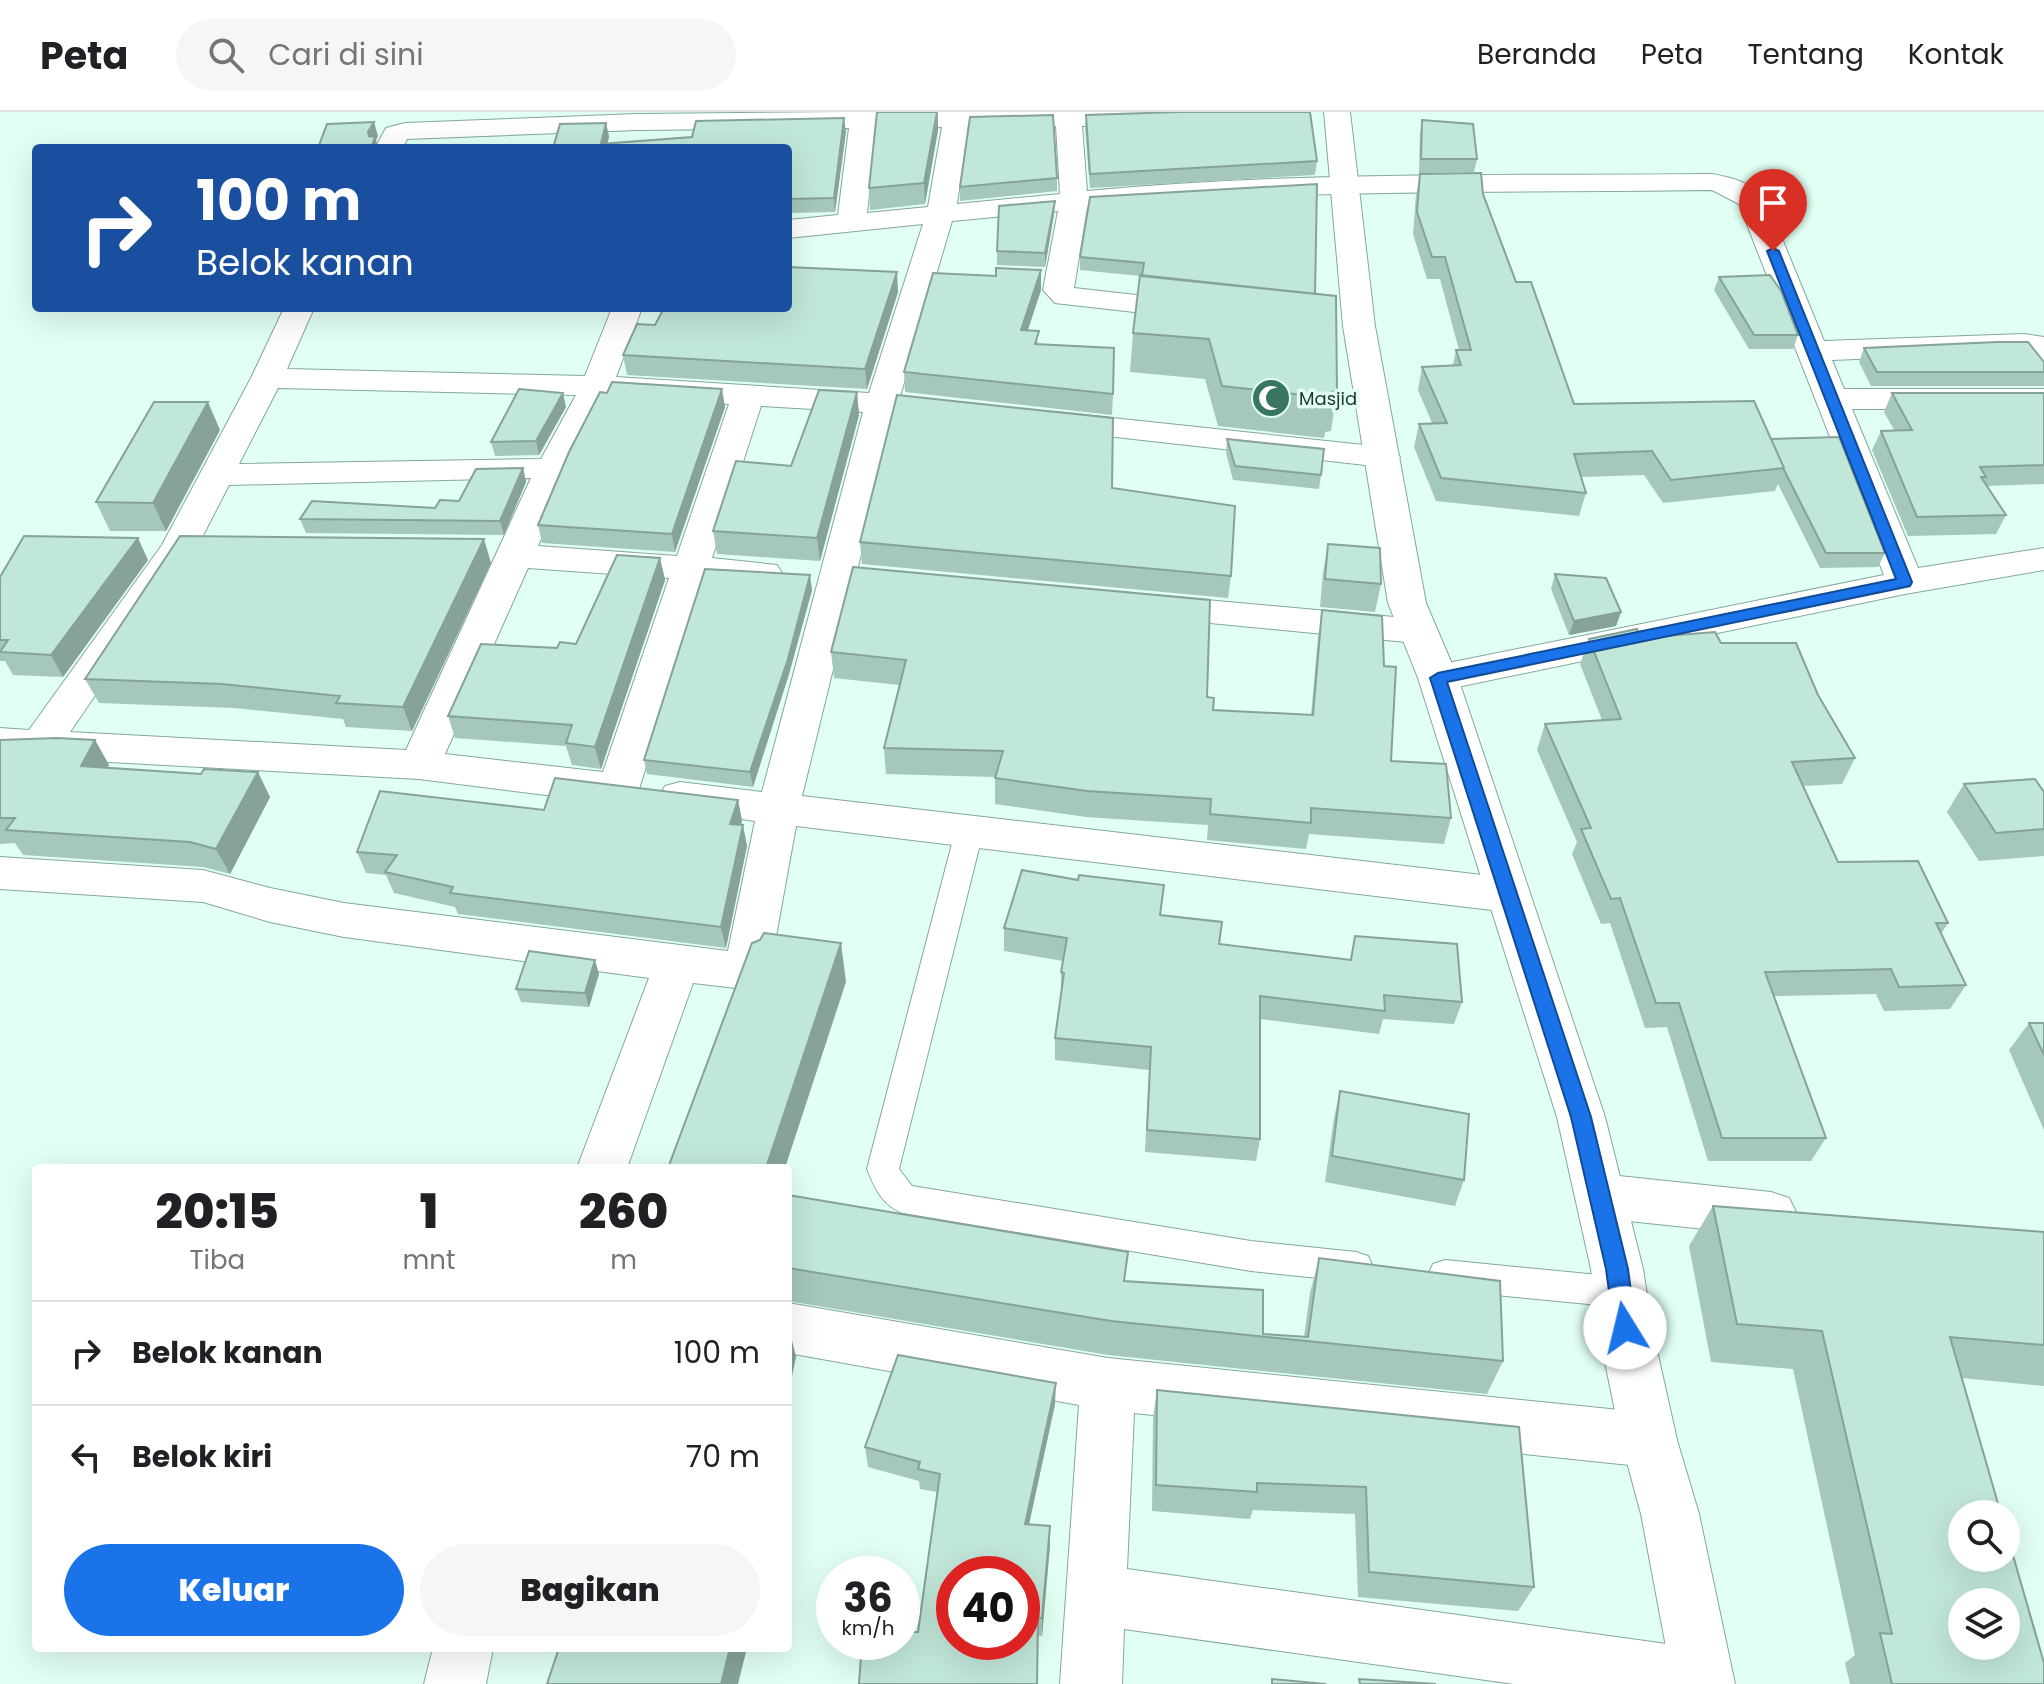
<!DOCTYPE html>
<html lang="id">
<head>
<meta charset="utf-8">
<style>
  body { margin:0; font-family:Poppins,sans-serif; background:#f6f6f6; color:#202124; height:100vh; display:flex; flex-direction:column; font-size:30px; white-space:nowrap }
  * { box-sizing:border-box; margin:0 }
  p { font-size:26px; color:#757577 }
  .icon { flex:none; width:44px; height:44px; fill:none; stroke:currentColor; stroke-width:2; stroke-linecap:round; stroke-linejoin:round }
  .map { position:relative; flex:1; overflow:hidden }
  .details { position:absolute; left:32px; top:1052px; width:760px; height:488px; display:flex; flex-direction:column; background:#fff; border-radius:8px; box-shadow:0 8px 32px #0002 }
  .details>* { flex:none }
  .guide { position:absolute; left:32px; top:32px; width:760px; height:168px; border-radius:8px; box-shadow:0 8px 32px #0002; background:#1a4fa0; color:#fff; overflow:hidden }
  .fabs { position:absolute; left:1948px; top:1388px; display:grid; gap:16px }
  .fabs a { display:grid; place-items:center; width:72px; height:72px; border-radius:50%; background:#fff; box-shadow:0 8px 32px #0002; font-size:40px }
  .speed { position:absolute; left:816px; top:1444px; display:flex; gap:16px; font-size:40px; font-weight:700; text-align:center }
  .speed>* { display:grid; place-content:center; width:104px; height:104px; border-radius:50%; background:#fff; box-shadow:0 8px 32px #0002; line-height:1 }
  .speed small { font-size:20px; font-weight:400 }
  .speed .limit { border:12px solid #d22; background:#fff; color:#111 }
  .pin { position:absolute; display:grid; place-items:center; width:68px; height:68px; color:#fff; margin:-82px -34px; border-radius:50% 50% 50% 0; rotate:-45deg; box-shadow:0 0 8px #0007 }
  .pin .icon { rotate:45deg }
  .me { position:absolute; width:88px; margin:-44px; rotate:351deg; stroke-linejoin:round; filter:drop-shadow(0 0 6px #0008) }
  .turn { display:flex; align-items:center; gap:28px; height:168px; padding:0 32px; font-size:36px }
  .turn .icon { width:104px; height:104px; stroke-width:2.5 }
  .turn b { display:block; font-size:56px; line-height:68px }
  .eta { display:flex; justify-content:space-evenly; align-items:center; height:136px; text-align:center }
  .eta b { font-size:48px; font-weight:800; line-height:56px }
  .cta { display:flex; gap:16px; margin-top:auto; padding:16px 32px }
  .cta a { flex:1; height:92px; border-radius:48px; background:#1a73e8; color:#fff; font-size:32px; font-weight:800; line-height:92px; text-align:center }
  .cta a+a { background:#f6f6f6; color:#202124 }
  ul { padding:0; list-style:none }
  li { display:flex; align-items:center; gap:24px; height:104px; padding:0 32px; border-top:2px solid #e0e0e0 }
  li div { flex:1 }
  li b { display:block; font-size:30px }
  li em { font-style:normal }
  header { display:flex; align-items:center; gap:48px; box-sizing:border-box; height:112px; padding:0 40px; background:#fff; border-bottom:2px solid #e0e0e0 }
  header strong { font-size:38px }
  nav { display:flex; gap:44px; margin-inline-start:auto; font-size:28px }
  .search { width:560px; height:72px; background:#f6f6f6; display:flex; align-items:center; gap:20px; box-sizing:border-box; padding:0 28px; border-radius:44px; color:#757577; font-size:30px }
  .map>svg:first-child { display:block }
</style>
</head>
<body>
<header>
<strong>Peta</strong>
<div class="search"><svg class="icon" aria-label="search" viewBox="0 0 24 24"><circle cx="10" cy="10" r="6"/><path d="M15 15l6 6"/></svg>Cari di sini</div>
<nav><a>Beranda</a><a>Peta</a><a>Tentang</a><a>Kontak</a></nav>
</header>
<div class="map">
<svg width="2044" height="1572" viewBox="0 0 2044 1572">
  <rect width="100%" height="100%" fill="#e1fff3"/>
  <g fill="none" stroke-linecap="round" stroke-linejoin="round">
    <defs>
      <path id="service" d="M969,710l10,3 4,7 -84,337 13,17 339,55 105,11 12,4 5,11 -5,11 -12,4 -105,-11 -348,-58c-21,-8 -28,-24 -36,-44l88,-337 4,-7z
        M1445,1148l174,17 12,4 5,11 -5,11 -12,4 -174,-17 -12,-4 -5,-11 5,-11z"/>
      <path id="minor" d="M845,0h309l3,5 -4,6 -9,2 -62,1 5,65c207,-20 417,-15 625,-17 22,4 42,9 55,28l57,139 200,-7 20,3v29l-11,-3 -9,-11 -192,8 12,29h200v20h-192l66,159 126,-20v22l-139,24 -467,97 -14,-4 -6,-9 6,-9 14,-4 446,-90 -145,-371 -27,-14c-208,3 -418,-2 -625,18l-13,80 133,15 4,7 -4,7 -11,2 -141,-16 -12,-13 15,-79 -106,10 -54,182 -96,393 706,82 16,5 6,12 -6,12 -16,5 -712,-86 -25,138 -7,13 -28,11 -43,-5 -66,185h-50l72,-190 -305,-41 -74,-15 -67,-20 -203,-13v-32l203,13 67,18 74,15 384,48 27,-130 -90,-13 -6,-11 6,-11 15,-4 82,10 101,-380 -102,-6 -49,152 65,7 5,8 -5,8 -13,4 -59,-5 -66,209 -6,10 -15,5 -199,-25 -419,-23v-28l29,2 133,-185 89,-167 33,-70h30l-27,61 298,7 27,-68h30l-26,69 253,16 54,-169 -135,14v-18l50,-5 11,-87 -212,2 -230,9 -4,9h-28l11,-20 19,-5 232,-9zM1056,14l4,68 -103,10 11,-77zM942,15l-14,80 -61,6 9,-85zM278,276l298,7 -35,64 -302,5zM608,284l121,8 -52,152 -139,-10 32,-78zM531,366l-125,272 -336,-18 127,-185 32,-62zM528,456l141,10 -66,194 -158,-18z
        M1056,300l327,35 12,3 5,7 -5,7 -12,3 -339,-38 -5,-7 5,-7z
        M1151,483l265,24 13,3 6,9 -6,9 -13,3 -278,-27 -6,-9 6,-9z
        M1600,1062l171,18 18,6 8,16 -8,16 -18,6 -171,-18 -18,-6 -7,-16 7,-16z
        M788,1191l320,55 541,55 20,8 8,19 -8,19 -20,8 -515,-54 -7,156 576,80 22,9 9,22 -2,4h-218l-390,-55 -2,55h-62l19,-279 -291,-52z
        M433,1536h60l-7,36h-62z"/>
      <path id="tertiary" d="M1324,0h26l25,214 51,277 32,75 147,439 38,152 9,59 25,112 22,74 36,170h-62l-32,-170 -20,-74 -23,-112 -7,-59 -34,-152 -139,-439 -30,-75 -45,-277z"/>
    </defs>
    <use href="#service" stroke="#84a89b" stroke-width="2"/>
    <use href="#minor" stroke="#84a89b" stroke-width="2"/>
    <use href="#tertiary" stroke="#84a89b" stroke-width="2"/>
    <use href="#service" fill="#fff" fill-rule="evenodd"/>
    <use href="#minor" fill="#fff" fill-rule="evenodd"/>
    <use href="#tertiary" fill="#fff" fill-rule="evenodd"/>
  </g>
  <path fill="#a6c7bb" d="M1086,3l231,46 -2,14 -225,13 -5,-60z
    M1422,8l55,39 -3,13 -55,1 1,-39z
    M606,11l3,14 -2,7 239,-12 -11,80 -47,1v-65h-235z
    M938,18l-13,74 -55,6 -1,-22z
    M1420,62l63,20 33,88 58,122 197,35 114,114 -7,14 -58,1 -42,-84 -3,7 -112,12 -19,-28 -63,2 5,16 -7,23 -143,-15 -22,-54 5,-23 13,-1 -14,-33 4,-23 31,-2 3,-15h3l-19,-71h-13l-14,-45 3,-39z
    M1057,66v13l-97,10v-14z
    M1090,85l225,97 22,97 -6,40 -6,1 -1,6 -106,-12 -13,-47 -75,-7 3,-39 7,-57 -60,-6v-13z
    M1054,102l-9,53 -48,-2v-14z
    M1719,165l79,58 -5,14h-44l-35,-59z
    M1041,178l-13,40 11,14 74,50 -1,21 -207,-23 -1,-20z
    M898,180l-31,97 -240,-14 -4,-20z
    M1864,236l180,14v24h-173l-12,-24z
    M857,280l2,23 -39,146 -103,-7 -4,-23 78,-65z
    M607,281l118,14 -50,145 -133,-9 -4,-18z
    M1892,281h152v91l-57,2 19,29 -10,19 -88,2 -36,-86 9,-19 13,-1 -10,-18z
    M566,295l-27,48 -44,1 -4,-14z
    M220,318l-54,101h-56l-14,-29z
    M1227,327l94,36 -2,14 -86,-9 -7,-27z
    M523,356l3,14 -22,53 -198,-2 -6,-14 135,-11 24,-7z
    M1112,376l119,88 -3,22 -366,-34 -2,-22z
    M1328,432l53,40 -6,28 -55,-5 3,-35z
    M660,446l5,22 -64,189 -29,-4 -6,-19 -111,-8 -7,-22 109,-68 19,-4z
    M148,448l-85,117 -50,-2 -8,-14h-5v-84z
    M491,451l-79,168 -66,-4 -3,-8 -109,-11 -135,-5 -14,-24z
    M853,455l354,130 6,13 98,5 7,-78 4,-27 62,56 7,95 60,57 -7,26 -135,-10 -3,15 -99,-9 1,-15 -122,-8 -91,-13v-27l-109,-3 -2,-26 15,-63 -65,-7 -3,-26z
    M1555,462l66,38 -5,14 -47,9 -18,-46z
    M812,478l-23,84 -36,113 -106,-13 -3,-14z
    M1641,526l80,5 97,52 37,63 -13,26 -39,2 35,76 110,61 -7,11 25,51 -16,24 -66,2 -8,-17 -102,2 52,142 -15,23h-103l-41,-134 -22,1 -35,-105 -9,1 -29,-70 5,-12 -40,-92 8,-26 57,-4 -22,-56 9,-25z
    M0,628h95l14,25 -1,3 162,29 -40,77 -27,-7 -180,-12 -8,-12 -15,1z
    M1964,672l80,8v64l-65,5 -32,-49z
    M738,688l4,21 -1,4 6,21 -21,102 -268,-34 -3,-7 -61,-14 -8,-18 -20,-2 -9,-21 187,-42z
    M1161,803l58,29 131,16 5,-24 107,66 -8,22 -71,-5 -4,15 -119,-15v120l-4,22 -111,-9 4,-82 -94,-10v-22l6,-43v-23l2,-11 -59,-10v-23z
    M599,862l-10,33 -68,-5 -5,-13z
    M2029,911h15v107l-35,-80z
    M1340,979l124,89 -9,26 -130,-24 9,-64z
    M788,1083l338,86 137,53 41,3 6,-44 9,-35 184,103 -16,33 -379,-39 -320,-54z
    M1713,1094l331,26v154l-82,-8 82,306h-194l-5,-21 10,-8 -62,-286 -82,-7 -22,-116z
    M1157,1278l362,37 15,160 -16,24 -160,-14 -3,-83 -102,-4 -3,9 -98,-8 1,-93z
    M1055,1292l-26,120 21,21 -8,91 -124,-4 19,-140 -17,-3 -1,-8 -51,-14 -3,-20z"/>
  <path fill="#87a298" d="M938,0v18l-13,74 -1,-21z
    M844,6l2,14 -11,80 -1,-14z
    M374,10l4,14 -2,4 2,8h-7l-3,-16z
    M606,11l3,14 -3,11 -5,-4z
    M1055,89l-1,13 -9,53v-14z
    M1041,158v20l-20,60v-20z
    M897,160l1,20 -31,97 -2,-20z
    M722,277l3,18 -50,145 -3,-18z
    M857,280l2,23 -39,146 -3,-23z
    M563,281l3,14 -27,48 -3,-14z
    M208,290l12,28 -54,101 -13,-28z
    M523,356l3,14 -22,53 -4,-14z
    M138,426l10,22 -85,117 -12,-22z
    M484,427l7,24 -79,168 -9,-24z
    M660,446l5,22 -64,189 -6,-22z
    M810,463l2,15 -23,84 -36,113 -3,-15z
    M1621,500l-5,14 -47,9 5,-14z
    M95,628l14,25 -13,26 -15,-25z
    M258,660l12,25 -40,77 -14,-25z
    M738,688l4,21 -8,24 -4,-21z
    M743,713l4,21 -21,102 -5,-21z
    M841,831l5,39 -61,186h-19z
    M595,848l4,14 -10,33 -4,-14z
    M788,1212l8,33 -8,38z
    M1056,1271l-1,21 -30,139v-19z
    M1050,1414v19l-8,91v-18z
    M730,1536h17l-9,36h-17z"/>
  <path fill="#c1e7d9" stroke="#87a298" stroke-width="2" fill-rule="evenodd" d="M877,0h60l-13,71 -55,5z
    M1178,0h132l7,49 -227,13 -4,-59z
    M1053,3l4,63 -97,9 10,-70z
    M844,6l-10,80 -46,1v-51h-235l7,-24 46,-1 -5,21 91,-7 4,-16z
    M1422,8l51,4 4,35h-56z
    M374,10l-6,10 1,4 6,1 -4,11h-53l9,-24z
    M1481,61l2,21 33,88h15l43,122 180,-3 30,67 -113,12 -19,-29 -78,3 12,39 -145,-15 -22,-54 28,-1 -25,-56 39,-2 -5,-15h15l-26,-93h-13l-15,-45 3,-38z
    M1317,72l-2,110 -173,-18 2,-13 -64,-6 10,-60z
    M1055,89l-10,52 -48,-2 2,-45z
    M788,155l109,5 -32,97 -242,-14 14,-31 18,1 9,-17h124z
    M996,156l45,2 -20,60 18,1 -4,13 79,4 -1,46 -209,-22 29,-99 63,3z
    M1140,163l196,21 1,95 -6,1 -1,6 -108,-12 -13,-47 -76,-6z
    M1770,163l11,16 17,44h-44l-35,-58z
    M1997,230h31l16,20v10h-167l-13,-24z
    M612,270l110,7 -50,145 -134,-9 31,-73 31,-60 7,1z
    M519,277l44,4 -27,48 -45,1z
    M819,278l38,2 -40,146 -104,-7 23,-70 55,5z
    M1892,281h152v72l-64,2 6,10h-5l25,38 -89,2 -36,-86 31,-1z
    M897,283l216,23 -1,70 123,18 -4,70 -371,-34z
    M154,290h54l-55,101 -57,-1z
    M1839,325l46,116h-59l-43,-85h1l-13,-29z
    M1227,327l97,10 -3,26 -86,-9z
    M523,356l-23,53 -200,-2 12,-18 123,7 5,-8 19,1 17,-32z
    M24,424l114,2 -87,117 -51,-3 8,-12h-8v-63z
    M180,424l304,3 -81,168 -67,-4 4,-7 -118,-12 -137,-5z
    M1328,432l52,4 1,36 -56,-5z
    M617,443l43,3 -65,189 -29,-4 6,-18 -124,-9 33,-72 76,4 3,-6 16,2z
    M853,455l357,33 -3,97 7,1 -1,12 100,5 9,-105 60,6 2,50 12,1 -5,94 55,3 5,54 -140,-10v15l-101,-9 1,-15 -124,-8 -92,-13 8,-27 -119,-3 22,-88 -75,-8z
    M705,457l105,6 -22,84 -38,113 -106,-12z
    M1555,462l51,4 15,34 -47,9z
    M1637,517l4,9 74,-6 6,11h75l22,52 37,63 -63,4 46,100 80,-1 30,62h-12l30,62 -67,2 -8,-18 -126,3 61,166h-104l-43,-135h-23l-36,-105 -9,1 -30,-70 10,-1 -46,-104 76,-5 -32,-80z
    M57,626l38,2 -14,26 120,8 3,-5 54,3 -42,77 -26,-7 -184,-12 9,-12h-15v-78z
    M555,666l183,22 -8,24 13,1 -22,102 -271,-34 3,-6 -68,-15 12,-17 -40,-3 23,-61 164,19z
    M2035,667l9,13v37l-48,4 -32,-49z
    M1022,758l56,10 1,-5 85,10 -4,30 62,7 -3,22 132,16 4,-24 102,8 5,58 -78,-7 1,16 -125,-15v143l-113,-9 4,-83 -96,-9 9,-65 -3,-1 6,-34 -63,-10z
    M764,821l77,10 -75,225h-98l84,-225 8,-3z
    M529,839l66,9 -10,33 -69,-4z
    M2029,911h15v32z
    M1340,979l129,23 -5,66 -132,-24z
    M788,1083l340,57 -4,29 139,9v44l45,3 11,-79 181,23 3,80 -392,-40 -323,-53z
    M1713,1094l331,26v113l-94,-8 51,177h-39v44h44v-27l38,132v21h-152l-12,-51 12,1 -70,-303 -85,-7zM1962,1490h44v44h-44z
    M898,1243l158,28 -31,141 25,2 -8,92h-4l-1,66h-178l3,-42h40v-10h16l22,-158 -22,-5 2,-7 -55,-15zM954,1462h68v68h-68z
    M1157,1278l362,37 15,160 -165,-15 -3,-85 -109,-4v9l-101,-7z
    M559,1536h171l-9,36h-174z
    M1272,1567l54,5h-54z
    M1359,1567l77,5h-76z"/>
  <path fill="#1a73e8" stroke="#114b97" stroke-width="2" d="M1773,136l6,3 133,331 -2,4 -463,96 144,435 37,152 8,59 -3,7 -8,3 -8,-3 -3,-7 -8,-59 -35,-152 -141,-439 8,-5 458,-94 -129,-328z"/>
  <defs>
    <symbol id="mosque-disc" viewBox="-11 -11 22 22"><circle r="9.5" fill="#387662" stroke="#e1fff3"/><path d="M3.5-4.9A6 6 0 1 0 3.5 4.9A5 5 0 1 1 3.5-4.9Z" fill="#fff"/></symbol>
  </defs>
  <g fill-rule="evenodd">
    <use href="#mosque-disc" x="1249" y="264" width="44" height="44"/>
  </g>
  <g text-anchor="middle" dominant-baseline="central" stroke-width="7" stroke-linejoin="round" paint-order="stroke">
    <g font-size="18" fill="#283731" stroke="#e1fff3" text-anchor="start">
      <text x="1299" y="286">Masjid</text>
    </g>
  </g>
</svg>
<div class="fabs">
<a><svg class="icon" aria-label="search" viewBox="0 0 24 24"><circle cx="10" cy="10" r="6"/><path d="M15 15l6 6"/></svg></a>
<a><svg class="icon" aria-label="layers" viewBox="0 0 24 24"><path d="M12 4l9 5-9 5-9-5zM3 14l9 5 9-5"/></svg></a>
</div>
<div class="speed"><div>36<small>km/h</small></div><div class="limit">40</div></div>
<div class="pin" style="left:1773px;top:139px;background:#d93025"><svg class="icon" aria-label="arrive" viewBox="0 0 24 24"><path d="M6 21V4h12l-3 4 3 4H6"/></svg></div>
<svg class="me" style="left:1625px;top:1216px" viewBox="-20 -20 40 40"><circle r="19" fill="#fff"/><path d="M0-13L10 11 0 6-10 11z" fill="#1a73e8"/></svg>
<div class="guide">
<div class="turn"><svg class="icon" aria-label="right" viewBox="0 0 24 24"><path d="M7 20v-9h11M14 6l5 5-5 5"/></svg><div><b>100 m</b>Belok kanan</div></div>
</div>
<section class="details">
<div class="eta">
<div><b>20:15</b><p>Tiba</p></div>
<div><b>1</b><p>mnt</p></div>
<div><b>260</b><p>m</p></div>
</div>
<ul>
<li><svg class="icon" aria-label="right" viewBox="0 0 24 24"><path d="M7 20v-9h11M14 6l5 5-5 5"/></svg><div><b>Belok kanan</b></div><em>100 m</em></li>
<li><svg class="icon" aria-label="left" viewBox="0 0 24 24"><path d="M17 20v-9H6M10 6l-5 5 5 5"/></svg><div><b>Belok kiri</b></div><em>70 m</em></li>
</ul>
<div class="cta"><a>Keluar</a><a>Bagikan</a></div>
</section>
</div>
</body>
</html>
